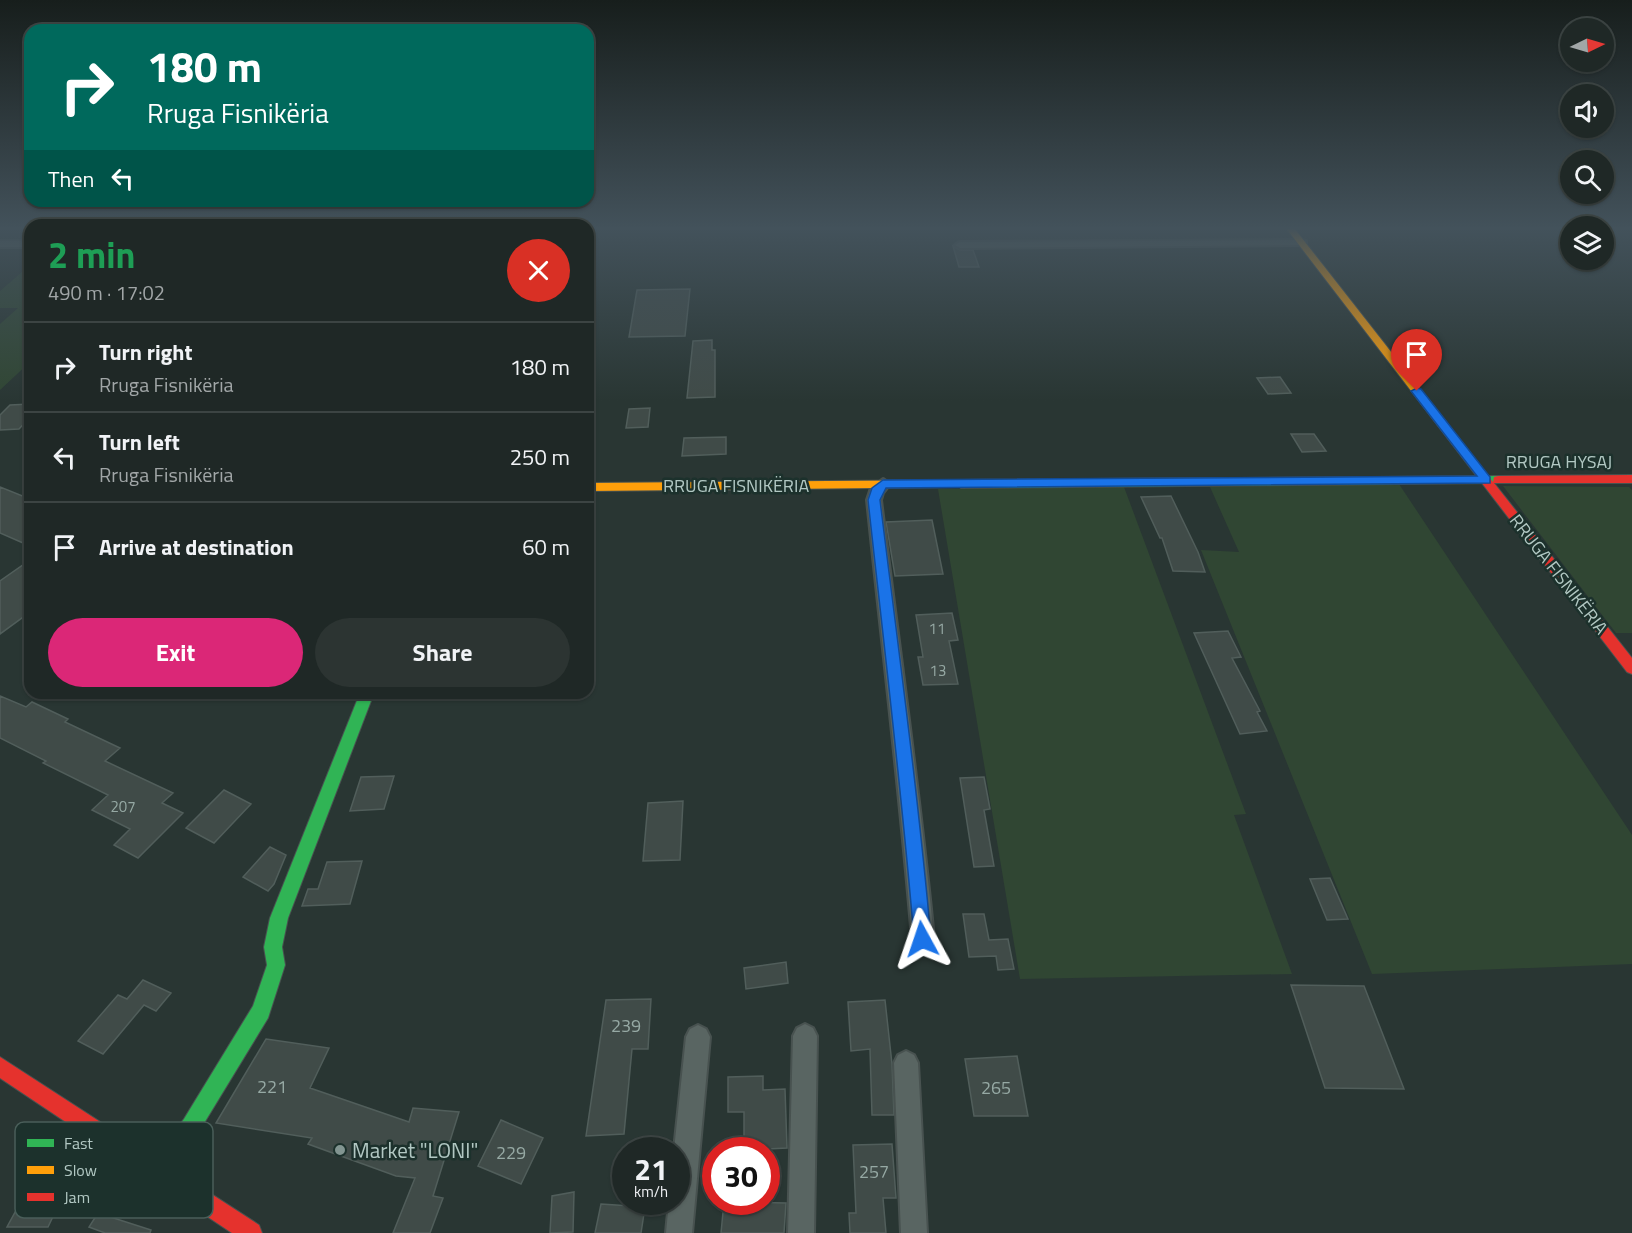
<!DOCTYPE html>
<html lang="en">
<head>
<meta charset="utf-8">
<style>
  body { margin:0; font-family:"Titillium Web",sans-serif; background:#2c3432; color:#f1f3f6; height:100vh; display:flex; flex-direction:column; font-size:22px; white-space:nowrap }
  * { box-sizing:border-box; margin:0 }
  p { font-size:20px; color:#a1a6a7 }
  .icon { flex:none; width:33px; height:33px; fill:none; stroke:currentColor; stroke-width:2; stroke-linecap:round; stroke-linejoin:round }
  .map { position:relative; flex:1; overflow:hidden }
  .panel { position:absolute; left:24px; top:219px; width:570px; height:480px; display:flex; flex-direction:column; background:#1f2826; border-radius:18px; box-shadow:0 2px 4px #0004,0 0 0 2px #3c4443 }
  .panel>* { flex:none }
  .top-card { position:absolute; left:24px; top:24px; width:570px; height:183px; border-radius:18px; box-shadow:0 2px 4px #0004,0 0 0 2px #3c4443; background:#00695c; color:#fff; overflow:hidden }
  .needle { width:39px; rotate:85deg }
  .fabs { position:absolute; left:1560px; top:18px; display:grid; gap:12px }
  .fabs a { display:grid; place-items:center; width:54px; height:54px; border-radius:50%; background:#1f2826; box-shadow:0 2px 4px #0004,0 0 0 2px #3c4443; font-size:30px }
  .speed { position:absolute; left:612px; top:1137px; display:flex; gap:12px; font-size:30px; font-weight:700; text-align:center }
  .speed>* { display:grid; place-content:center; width:78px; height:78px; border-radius:50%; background:#1f2826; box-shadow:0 2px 4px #0004,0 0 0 2px #3c4443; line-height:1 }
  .speed small { font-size:15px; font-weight:400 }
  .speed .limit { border:9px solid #d22; background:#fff; color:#111 }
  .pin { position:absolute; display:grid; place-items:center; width:51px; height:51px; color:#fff; margin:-62px -26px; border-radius:50% 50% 50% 0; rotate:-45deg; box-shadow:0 0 6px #0007 }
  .pin .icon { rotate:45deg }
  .me { position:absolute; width:66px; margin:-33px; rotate:355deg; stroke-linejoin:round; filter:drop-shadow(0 0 4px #0008) }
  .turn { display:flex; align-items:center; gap:21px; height:126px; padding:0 24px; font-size:27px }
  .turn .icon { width:78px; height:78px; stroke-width:2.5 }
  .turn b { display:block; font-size:42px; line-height:51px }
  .then { display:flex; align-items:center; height:57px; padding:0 24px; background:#0003; gap:12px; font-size:22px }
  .round { display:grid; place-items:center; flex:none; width:63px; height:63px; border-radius:32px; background:#2c3432 }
  .summary { display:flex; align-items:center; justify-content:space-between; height:102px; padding:0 24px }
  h1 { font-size:36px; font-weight:700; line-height:45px; color:#1e9e55 }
  .action { display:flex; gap:12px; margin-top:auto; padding:12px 24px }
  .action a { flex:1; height:69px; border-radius:36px; background:#db2777; color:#fff; font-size:24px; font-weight:700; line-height:69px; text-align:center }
  .action a+a { background:#2c3432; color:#f1f3f6 }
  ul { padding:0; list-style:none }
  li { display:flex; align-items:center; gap:18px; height:90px; padding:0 24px; border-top:2px solid #3c4443 }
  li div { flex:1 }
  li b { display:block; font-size:22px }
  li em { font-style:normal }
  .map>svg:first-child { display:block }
</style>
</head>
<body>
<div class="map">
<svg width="1632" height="1233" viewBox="0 0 1632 1233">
  <rect width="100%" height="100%" fill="#293633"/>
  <path fill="#304633" d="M30,265v97l-30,28v-66l18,-16h-18v-17z
    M1399,484l233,351v129l-260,10 -171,-424 38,2 -29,-65z
    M1503,486l126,1 3,3v143h-16z
    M1124,487l122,327 -12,1 58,159 -272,5 -82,-490z"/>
  <path fill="#404b48" stroke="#515e5b" stroke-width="1.5" d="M953,246l7,4h13l6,17h-20z
    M690,289l-5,47 -56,1 8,-47z
    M712,340v10h3v47l-28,1 6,-57z
    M1280,377l11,16 -23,1 -11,-16z
    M30,404v13l-11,12 -19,1v-15l10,-10z
    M650,408l-2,19 -22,1 3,-19z
    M1291,434h23l12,17 -24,1z
    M726,437v17l-44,2 2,-18z
    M0,487l30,12v47l-30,-13z
    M1171,496l27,56 7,20 -32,-1 -11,-33h-2l-19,-41z
    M932,520l11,54 -48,2 -9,-54z
    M30,560v52l-30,22v-53z
    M952,613l6,27 -9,1 9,43 -35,1 -5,-28h5l-7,-42z
    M1228,631l13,26 -9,1 28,53 -3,1 10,19 -27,3 -46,-101z
    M0,696l26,11 6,-5 36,17 -3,3 55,26 -15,13 68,32 -11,10 21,10 -45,45 -24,-13 16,-16 -38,-19 16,-15 -65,-32 3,-2 -46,-23z
    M394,776l-10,33 -34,2 11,-34z
    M984,777l6,32 -6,1 10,56 -20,1 -14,-89z
    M224,790l27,14 -37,39 -28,-15z
    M683,801l-3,59 -37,1 5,-58z
    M270,847l16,8 -12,29 -6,7 -25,-14z
    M362,861l-12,43 -48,2 6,-17h10l9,-27z
    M1330,878l18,41 -21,1 -17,-41z
    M963,914h21l5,26 19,-1 6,30 -16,1 -2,-14 -27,1z
    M786,962l2,21 -42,6 -2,-21z
    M143,980l28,13 -15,18 -12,-6 -41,49 -25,-13 40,-46 9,4z
    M1291,985l73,1 40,103 -79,-1z
    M651,999l-3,50h-16l-8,85 -38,2 20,-136z
    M885,1000l7,64 2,51h-22l-2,-66 -19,2 -3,-49z
    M266,1039l63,9 -19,40 99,34 4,-14 46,4 -26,84 10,2 -13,35h-37l22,-55 -19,-2 -88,-32 4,-6 -96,-15z
    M1017,1056l11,60h-54l-9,-57z
    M763,1076v14l22,-1 2,59 -43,2v-38h-16v-35z
    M501,1120l42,18 -22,46 -43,-18z
    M892,1144l4,54h-13l3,35h-36l-1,-20h7l-3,-68z
    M44,1159h45l37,15 -19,27 -39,-16 -20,42h-41z
    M574,1192l-1,40 -23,1 2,-37z
    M724,1202l62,1 -2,30h-63z
    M601,1204l44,3 -4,26h-46z
    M98,1213l53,17 -1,3h-45l-16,-6z"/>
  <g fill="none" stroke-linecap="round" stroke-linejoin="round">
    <defs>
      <path id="street" d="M1302,240l4,1v4l-346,3 -5,-3 5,-3z
        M0,241h30v6h-30z
        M883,479l7,5 -7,9 -2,7c18,146 39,292 53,439l-3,8 -8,3 -8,-3 -3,-8c-12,-147 -30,-293 -45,-439l4,-12z
        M805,1024l8,4 4,8 -3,197h-26l5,-197 4,-8z
        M698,1025l8,4 4,8 -18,196h-26l3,-31h7v-52h-2l12,-113 4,-8z
        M906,1051l8,4 4,8 9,170h-26l-7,-170 4,-8z"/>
      <path id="fast" d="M1498,476l6,4 -2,3 -541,5 -6,-4 6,-4z
        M360,693h14l-86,225 -6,29 3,18 -17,53 -70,115 -34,45 -7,3 -7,-3 -3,-7 3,-7 34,-45 69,-113 14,-41 -3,-18 6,-29z"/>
      <path id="slow" d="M1286,228h8l166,212v4h-8z
        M961,480l4,1 2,3 -2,3 -377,4v-8z"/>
      <path id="jam" d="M1456,439l4,1 33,42 1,-5 4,-1 134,-1v8h-138l138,175v16l-5,-2 -175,-228v-4z
        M0,1057l259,168 3,8h-30l-232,-155z"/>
    </defs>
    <use href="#street" stroke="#485250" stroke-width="4"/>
    <use href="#fast" stroke="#485250" stroke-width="2"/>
    <use href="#slow" stroke="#485250" stroke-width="2"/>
    <use href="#jam" stroke="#485250" stroke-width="2"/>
    <use href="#street" fill="#596562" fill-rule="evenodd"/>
    <use href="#fast" fill="#30b455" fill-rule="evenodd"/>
    <use href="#slow" fill="#ff9f0a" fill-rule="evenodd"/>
    <use href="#jam" fill="#e5322d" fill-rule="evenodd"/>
  </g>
  <linearGradient id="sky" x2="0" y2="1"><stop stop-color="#171e1c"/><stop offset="0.57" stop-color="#43525b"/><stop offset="1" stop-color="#43525b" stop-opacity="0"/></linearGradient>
  <rect width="1632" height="401" fill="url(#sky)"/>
  <path fill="#1a73e8" stroke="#114b97" stroke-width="1.5" d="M1417,388l4,1 69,88v6l-604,5 -6,12c18,146 38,292 51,439l-2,6 -7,3 -6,-3 -2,-6c-12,-147 -30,-293 -46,-439l4,-12 11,-8 594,-4 -66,-85z"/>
  <circle fill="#829591" stroke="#1c312c" stroke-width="2" cx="340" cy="1150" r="6"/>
  <g text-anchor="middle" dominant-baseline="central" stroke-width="5" stroke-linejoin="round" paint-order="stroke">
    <g font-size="15" fill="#96a9a4">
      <text x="937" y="628">11</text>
      <text x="938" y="670">13</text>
      <text x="123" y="806">207</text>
    </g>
    <g font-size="18" fill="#b2c8c3" stroke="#1c312c">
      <text x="1559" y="461">RRUGA HYSAJ</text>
      <text x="736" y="485">RRUGA FISNIKËRIA</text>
      <text transform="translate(1559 574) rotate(52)">RRUGA FISNIKËRIA</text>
    </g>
    <g font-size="18" fill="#96a9a4">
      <text x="626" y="1025">239</text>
      <text x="272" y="1086">221</text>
      <text x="996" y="1087">265</text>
      <text x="511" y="1152">229</text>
      <text x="874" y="1171">257</text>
    </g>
    <g font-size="21" fill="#b2c8c3" stroke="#1c312c" text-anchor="start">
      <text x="352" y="1150">Market "LONI"</text>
    </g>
  </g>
  <rect x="15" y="1122" width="198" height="96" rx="9" fill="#1c312c" stroke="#495e59" stroke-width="1.5"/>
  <rect x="27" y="1139" width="27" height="8" fill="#30b455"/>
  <rect x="27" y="1166" width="27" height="8" fill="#ff9f0a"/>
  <rect x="27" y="1193" width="27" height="8" fill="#e5322d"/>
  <g font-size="16" fill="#b2c8c3">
    <text x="64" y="1149">Fast</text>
    <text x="64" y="1176">Slow</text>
    <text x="64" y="1203">Jam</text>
  </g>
</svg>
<div class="fabs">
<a><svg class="needle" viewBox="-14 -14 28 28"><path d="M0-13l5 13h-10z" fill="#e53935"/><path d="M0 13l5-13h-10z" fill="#a1a6a7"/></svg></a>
<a><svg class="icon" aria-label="sound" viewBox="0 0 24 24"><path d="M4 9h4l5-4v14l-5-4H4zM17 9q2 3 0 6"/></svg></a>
<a><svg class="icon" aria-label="search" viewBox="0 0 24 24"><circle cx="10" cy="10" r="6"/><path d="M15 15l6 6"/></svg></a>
<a><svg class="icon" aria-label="layers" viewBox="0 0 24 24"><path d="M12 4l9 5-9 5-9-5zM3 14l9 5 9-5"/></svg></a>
</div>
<div class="speed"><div>21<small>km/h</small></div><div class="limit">30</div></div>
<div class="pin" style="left:1417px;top:391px;background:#d93025"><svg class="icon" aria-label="arrive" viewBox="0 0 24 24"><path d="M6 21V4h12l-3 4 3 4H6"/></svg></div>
<svg class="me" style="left:922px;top:939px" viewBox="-20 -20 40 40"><path d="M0-17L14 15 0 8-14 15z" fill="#1a73e8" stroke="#fff" stroke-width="4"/></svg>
<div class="top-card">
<div class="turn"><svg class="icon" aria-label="right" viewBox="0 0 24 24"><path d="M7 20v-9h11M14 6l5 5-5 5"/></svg><div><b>180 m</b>Rruga Fisnikëria</div></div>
<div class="then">Then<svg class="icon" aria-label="left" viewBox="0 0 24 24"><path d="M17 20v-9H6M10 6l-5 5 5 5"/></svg></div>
</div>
<section class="panel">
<div class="summary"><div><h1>2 min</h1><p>490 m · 17:02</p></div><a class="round" style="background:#d93025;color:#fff"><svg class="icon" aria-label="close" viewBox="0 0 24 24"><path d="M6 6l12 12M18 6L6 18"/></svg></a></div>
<ul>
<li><svg class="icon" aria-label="right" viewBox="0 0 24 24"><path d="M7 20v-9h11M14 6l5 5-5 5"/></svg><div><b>Turn right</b><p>Rruga Fisnikëria</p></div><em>180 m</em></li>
<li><svg class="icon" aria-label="left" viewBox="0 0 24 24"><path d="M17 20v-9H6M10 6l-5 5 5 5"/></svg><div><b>Turn left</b><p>Rruga Fisnikëria</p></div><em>250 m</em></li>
<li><svg class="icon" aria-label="arrive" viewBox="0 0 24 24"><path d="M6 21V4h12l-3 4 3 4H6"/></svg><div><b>Arrive at destination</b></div><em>60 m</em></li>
</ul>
<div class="action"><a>Exit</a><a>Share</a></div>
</section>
</div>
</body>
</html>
